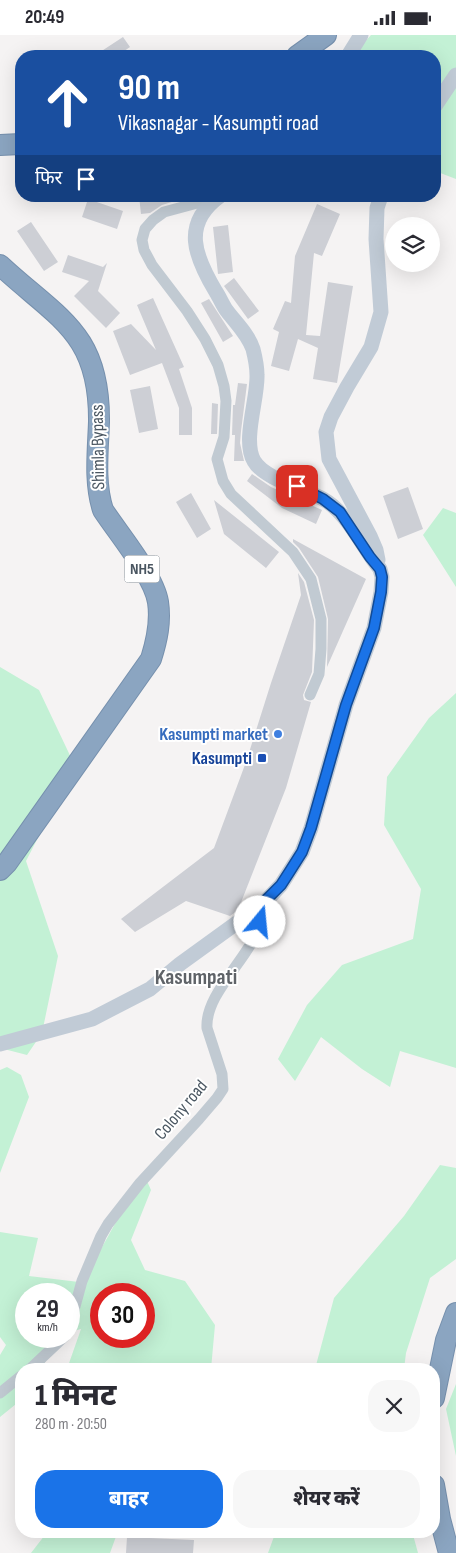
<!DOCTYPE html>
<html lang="hi">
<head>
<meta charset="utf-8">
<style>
  body { margin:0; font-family:"Sofia Sans Condensed","Noto Sans Devanagari",sans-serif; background:#f7f7f7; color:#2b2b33; height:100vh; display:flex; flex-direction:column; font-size:19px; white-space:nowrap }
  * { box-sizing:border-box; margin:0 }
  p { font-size:16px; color:#7c7c81 }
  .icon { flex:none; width:28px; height:28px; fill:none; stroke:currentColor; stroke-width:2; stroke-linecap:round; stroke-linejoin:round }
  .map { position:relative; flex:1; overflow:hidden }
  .drawer { position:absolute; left:15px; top:1328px; width:425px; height:175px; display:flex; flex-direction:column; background:#fff; border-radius:20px; box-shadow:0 5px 20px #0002 }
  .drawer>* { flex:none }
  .hud { position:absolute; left:15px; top:15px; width:426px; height:152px; border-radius:20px; box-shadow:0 5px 20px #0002; background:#1a4fa0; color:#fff; overflow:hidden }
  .fabs { position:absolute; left:385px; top:182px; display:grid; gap:10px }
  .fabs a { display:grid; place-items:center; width:55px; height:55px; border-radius:50%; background:#fff; box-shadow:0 5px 20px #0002; font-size:25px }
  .speed { position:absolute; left:15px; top:1248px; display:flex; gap:10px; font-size:25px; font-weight:700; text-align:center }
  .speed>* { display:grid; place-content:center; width:65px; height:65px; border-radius:50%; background:#fff; box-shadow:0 5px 20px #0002; line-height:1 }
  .speed small { font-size:12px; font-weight:400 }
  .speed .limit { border:8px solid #d22; background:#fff; color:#111 }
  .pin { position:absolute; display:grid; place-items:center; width:42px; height:42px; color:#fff; margin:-21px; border-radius:10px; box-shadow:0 2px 8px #0006 }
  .me { position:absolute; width:55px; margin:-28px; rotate:17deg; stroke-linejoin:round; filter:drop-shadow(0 0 4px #0008) }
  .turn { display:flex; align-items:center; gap:18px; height:105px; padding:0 20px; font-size:22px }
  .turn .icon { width:65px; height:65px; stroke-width:2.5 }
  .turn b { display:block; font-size:35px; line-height:42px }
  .then { display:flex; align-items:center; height:48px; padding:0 20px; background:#0003; gap:10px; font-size:19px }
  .round { display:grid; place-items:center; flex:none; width:52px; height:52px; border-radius:20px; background:#f7f7f7 }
  .overview { display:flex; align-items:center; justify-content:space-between; height:85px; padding:0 20px }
  h1 { font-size:30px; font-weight:800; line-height:38px }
  .primary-button { display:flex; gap:10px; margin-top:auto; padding:10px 20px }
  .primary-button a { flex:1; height:58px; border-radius:20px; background:#1a73e8; color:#fff; font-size:20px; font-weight:800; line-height:58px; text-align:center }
  .primary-button a+a { background:#f7f7f7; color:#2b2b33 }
  .status { display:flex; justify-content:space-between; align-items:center; height:35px; padding:0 25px; background:#fff; direction:ltr }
  .status svg { height:14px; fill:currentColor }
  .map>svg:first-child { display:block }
</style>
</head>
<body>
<div class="status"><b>20:49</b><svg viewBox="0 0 49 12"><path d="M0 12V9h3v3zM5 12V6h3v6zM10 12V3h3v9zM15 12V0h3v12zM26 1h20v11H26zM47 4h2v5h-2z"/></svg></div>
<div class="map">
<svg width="456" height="1518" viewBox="0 0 456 1518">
  <rect width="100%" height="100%" fill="#f5f3f3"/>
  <path fill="#c3f1d5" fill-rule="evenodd" d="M371,0h85v144l-21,-8v-115h-83z
    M443,473l13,5v74l-33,-52z
    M0,632l39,23 36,76 -49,95 32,95 -16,77 -15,22 -27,-7z
    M456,658v375l-56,-17 -10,36 -28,-18 -41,-32 -26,44 -17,-22 29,-54 35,-40 71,-26 8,-50 -37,-64 3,-48 42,-59z
    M7,1032l14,8 8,22 -29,76v-103z
    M440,1130l16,3v91l-26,19 -24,75 -2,16h-89l19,-71 70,-82z
    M146,1144l5,11 -20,50 14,30 40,11 30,44 -4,44h-144l14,-40 -12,3v-38h-43v42h31l-15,33h-21v31l-21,17v-62l6,-10 -6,-8v-105l38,6 -9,38 50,6c26,-32 39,-73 67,-103zM101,1259h43v42h-43z
    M456,1349v72l-10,-47z
    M48,1496h70l-8,22h-79z
    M276,1496h136l6,22h-150z"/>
  <path fill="#cdcfd5" d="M123,2l7,10 -13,9h-23z
    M139,161h39v4l-16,5 -12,8 -9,1z
    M88,164l35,12 -6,18 -35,-12z
    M317,169l23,10 -18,42 -8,-3 -8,82 14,1 8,-54 25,4 -16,97 -24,-4 5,-31 -20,-9 -9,32 -18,-5 8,-34 -6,-3 12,-28 6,2 4,-47z
    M31,187l27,40 -14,9 -27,-40z
    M228,190l5,47 -15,2 -5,-47z
    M68,220l35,12 4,-4 -9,28 22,22 -14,15 -32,-32 15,-15 -27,-9z
    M234,243l25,33 -11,8 -24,-33z
    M153,263l31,69 -5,2 13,39v27h-13v-27l-17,-45 -32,12 -17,-44 18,-7 25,26 -19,-45z
    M209,264l24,37 -10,6 -22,-39z
    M238,348l9,1 -6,47 -1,12 4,18h-10l1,-26h-3l1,-30h2z
    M150,351l8,43 -19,4 -9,-43z
    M212,368l6,1 -1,30h-6z
    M252,439l19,13 51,23 -6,14 -34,-16 -35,-27z
    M408,452l15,42 -25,10 -15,-43z
    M191,458l20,36 -14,9 -21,-36z
    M214,465l65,52 -13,16 -42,-34z
    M293,504l73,40 -39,88 1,-48 -10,-42 -19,-29 -6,-6z
    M298,538l6,9 10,38 -2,52 -9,23 1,5 7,2 -25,86 -48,122 -8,6 -44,-15 -51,31 -14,-13 93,-71 32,-86 25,-79 30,-88z
    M127,1502l67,3 -1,13h-67z"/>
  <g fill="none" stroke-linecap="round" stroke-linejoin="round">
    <defs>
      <path id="highway" d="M297,21l29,-21
        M0,110l21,-1
        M0,230c58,54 100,67 99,157 -1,29 -5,60 4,88 15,23 51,66 55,92 3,20 -1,38 -7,57l-144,204 -7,7
        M434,1363l12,-58 10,-27
        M434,1450l6,34 9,34"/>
    </defs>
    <use href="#highway" stroke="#7690ad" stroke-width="22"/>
    <path stroke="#c1cad2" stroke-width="11" d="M216,163l-52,14 -11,8 -8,9 -3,11 2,10 8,15 35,46 18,28 13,26 6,21 2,15 -2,36 -7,22 6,22 8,13 62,58 18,27 10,40v30l-2,25 -9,21
      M69,1293l13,-47 19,-45 7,-12 32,-41 59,-64 18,-21 6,-9 -1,-15 -15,-46c-2,-31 34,-63 47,-90 5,-11 7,-23 9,-34
      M30,1334l35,-33
      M0,1358l21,-17"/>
    <path stroke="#c1cbd6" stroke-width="15" d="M348,21l13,-21
      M435,71l21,-31
      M378,525l-2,-10 -6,-14 -41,-77 -3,-27 5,-15 16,-30 24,-40 10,-35 -5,-73 1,-31 4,-12
      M0,1009l92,-25 58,-30 30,-25 83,-60 18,-19 21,-33 9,-24 35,-123 28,-77 7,-36 1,-15 -2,-8c-18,-22 -32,-56 -57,-70 -18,-10 -59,-20 -69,-38 -12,-20 4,-63 3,-86 0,-8 -2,-18 -4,-26 -5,-15 -17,-26 -26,-38 -4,-5 -7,-13 -11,-19 -21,-35 -35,-68 4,-96"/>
    <use href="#highway" stroke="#8ba5c1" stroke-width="20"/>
  </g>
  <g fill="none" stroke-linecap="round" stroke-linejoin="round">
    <defs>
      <path id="route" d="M260,887l3,-19 18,-18 9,-14 12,-19 9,-24 35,-123 28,-77 7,-36 1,-15 -2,-8 -10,-12 -30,-45 -17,-13 -26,-13"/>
    </defs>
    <use href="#route" stroke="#114b97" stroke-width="12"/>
    <use href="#route" stroke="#1a73e8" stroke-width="9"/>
  </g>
  <circle fill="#3f7fe0" stroke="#fff" stroke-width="2" cx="278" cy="699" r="5"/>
  <rect fill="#1a4fb4" stroke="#fff" stroke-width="2" x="257" y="718" width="10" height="10" rx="2.5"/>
  <g text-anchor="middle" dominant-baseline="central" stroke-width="4" stroke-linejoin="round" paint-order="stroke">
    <rect fill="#fff" stroke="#808990" stroke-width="1" x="124.5" y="520.5" width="35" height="27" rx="4"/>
    <g font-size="16" font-weight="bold" fill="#4a5661">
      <text x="142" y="534">NH5</text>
    </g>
    <g font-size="18" fill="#4a5661" stroke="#fff">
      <text transform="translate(98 412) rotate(-91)">Shimla Bypass</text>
      <text transform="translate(181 1075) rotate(-50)">Colony road</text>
    </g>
    <g font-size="18" font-weight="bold" fill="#366cbe" stroke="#fff" text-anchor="end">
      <text x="268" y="699">Kasumpti market</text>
    </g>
    <g font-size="18" font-weight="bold" fill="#164399" stroke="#fff" text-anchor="end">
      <text x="252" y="723">Kasumpti</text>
    </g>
    <g font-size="22" font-weight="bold" fill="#5f6368" stroke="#fff">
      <text x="196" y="942">Kasumpati</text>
    </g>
  </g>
</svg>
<div class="fabs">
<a><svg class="icon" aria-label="layers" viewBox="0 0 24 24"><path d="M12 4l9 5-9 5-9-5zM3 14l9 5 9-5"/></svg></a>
</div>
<div class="speed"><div>29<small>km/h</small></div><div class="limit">30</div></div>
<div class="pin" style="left:297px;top:451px;background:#d93025"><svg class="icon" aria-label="arrive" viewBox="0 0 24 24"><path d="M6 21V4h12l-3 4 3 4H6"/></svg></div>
<svg class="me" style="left:260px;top:887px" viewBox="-20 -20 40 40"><circle r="19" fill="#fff"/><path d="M0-13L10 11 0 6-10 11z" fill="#1a73e8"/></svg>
<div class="hud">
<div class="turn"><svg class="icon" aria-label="ahead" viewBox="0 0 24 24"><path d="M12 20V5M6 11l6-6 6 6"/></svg><div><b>90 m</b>Vikasnagar - Kasumpti road</div></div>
<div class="then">फिर<svg class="icon" aria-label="arrive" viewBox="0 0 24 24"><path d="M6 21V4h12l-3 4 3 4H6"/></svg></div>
</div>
<section class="drawer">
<div class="overview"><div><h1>1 मिनट</h1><p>280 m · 20:50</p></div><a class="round"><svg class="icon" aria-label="close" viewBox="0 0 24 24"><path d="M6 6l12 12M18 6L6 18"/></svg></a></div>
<div class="primary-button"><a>बाहर</a><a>शेयर करें</a></div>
</section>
</div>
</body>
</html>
